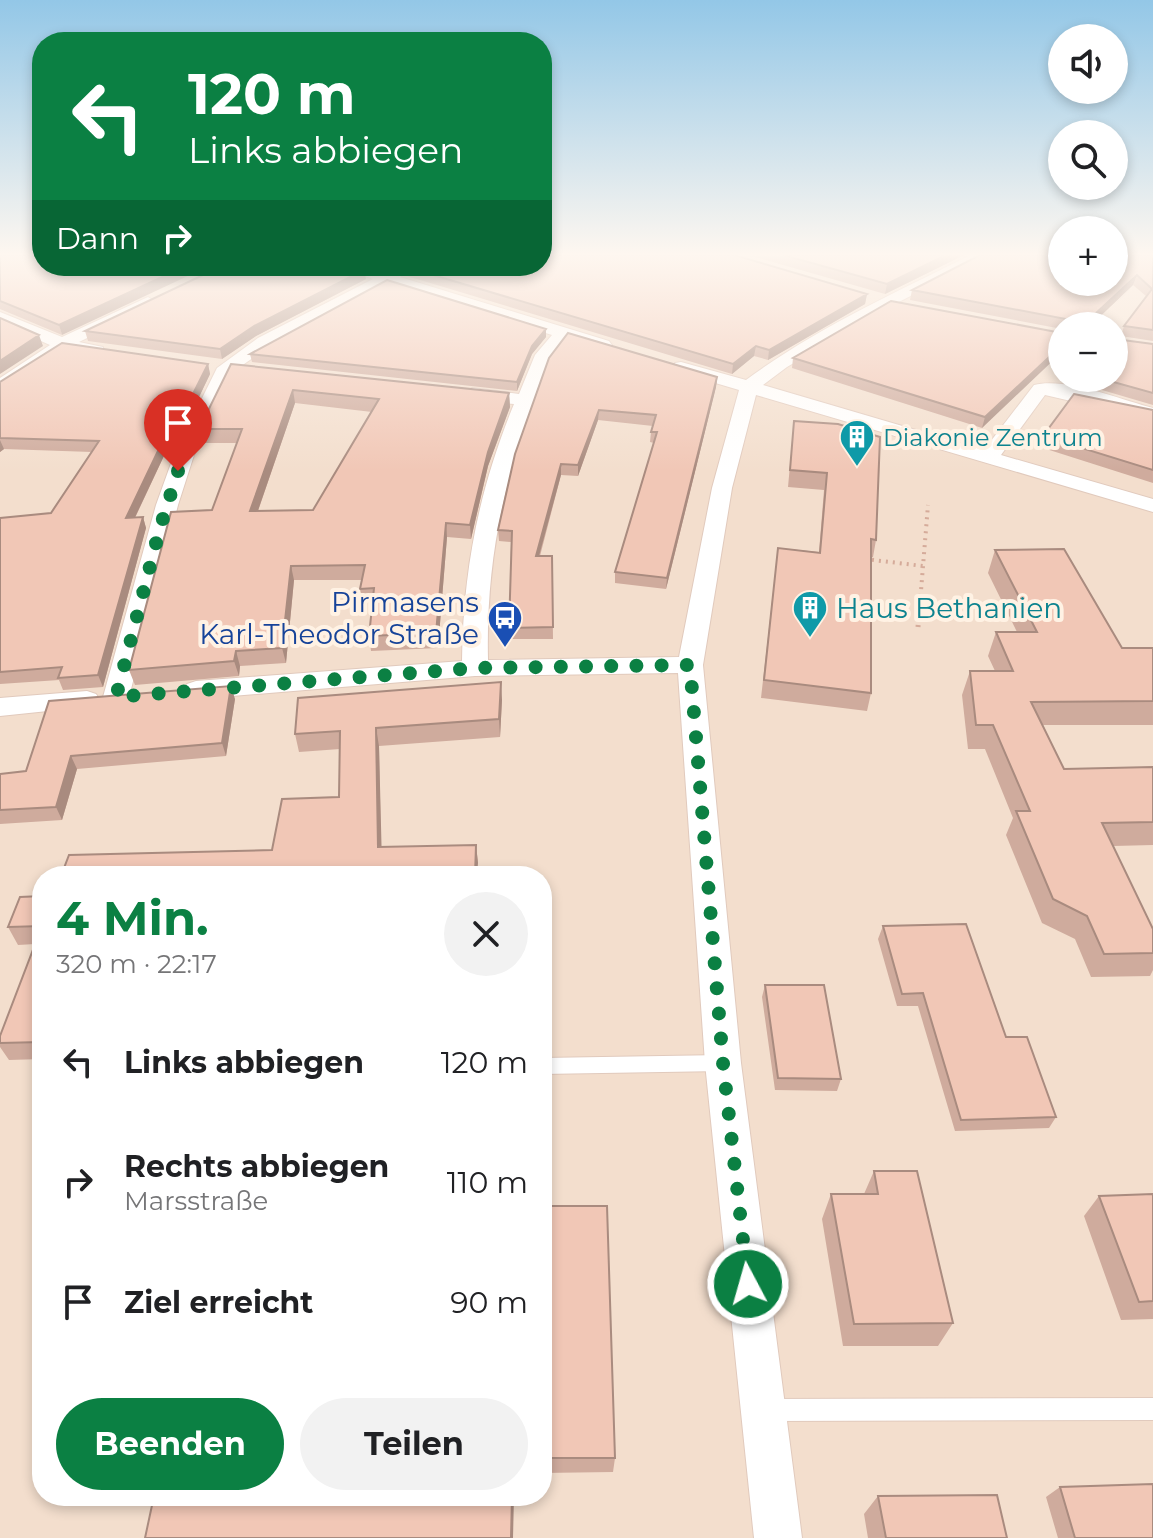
<!DOCTYPE html>
<html lang="de">
<head>
<meta charset="utf-8">
<style>
  body { margin:0; font-family:Montserrat,sans-serif; background:#f2f2f2; color:#202124; height:100vh; display:flex; flex-direction:column; font-size:30px; white-space:nowrap }
  * { box-sizing:border-box; margin:0 }
  p { font-size:26px; color:#757577 }
  .icon { flex:none; width:44px; height:44px; fill:none; stroke:currentColor; stroke-width:2; stroke-linecap:round; stroke-linejoin:round }
  .map { position:relative; flex:1; overflow:hidden }
  .side { position:absolute; left:32px; top:866px; width:520px; height:640px; display:flex; flex-direction:column; background:#fff; border-radius:32px; box-shadow:0 4px 12px #0003 }
  .side>* { flex:none }
  .guide { position:absolute; left:32px; top:32px; width:520px; height:244px; border-radius:32px; box-shadow:0 4px 12px #0003; background:#0b8043; color:#fff; overflow:hidden }
  .buttons { position:absolute; left:1048px; top:24px; display:grid; gap:16px }
  .buttons a { display:grid; place-items:center; width:80px; height:80px; border-radius:50%; background:#fff; box-shadow:0 4px 12px #0003; font-size:40px }
  .pin { position:absolute; display:grid; place-items:center; width:68px; height:68px; color:#fff; margin:-82px -34px; border-radius:50% 50% 50% 0; rotate:-45deg; box-shadow:0 0 8px #0007 }
  .pin .icon { rotate:45deg }
  .me { position:absolute; width:88px; margin:-44px; rotate:354deg; stroke-linejoin:round; filter:drop-shadow(0 0 6px #0008) }
  .turn { display:flex; align-items:center; gap:28px; height:168px; padding:0 24px; font-size:36px }
  .turn .icon { width:104px; height:104px; stroke-width:2.5 }
  .turn b { display:block; font-size:56px; line-height:68px }
  .then { display:flex; align-items:center; height:76px; padding:0 24px; background:#0003; gap:16px; font-size:30px }
  .round { display:grid; place-items:center; flex:none; width:84px; height:84px; border-radius:42px; background:#f2f2f2 }
  .summary { display:flex; align-items:center; justify-content:space-between; height:136px; padding:0 24px }
  h1 { font-size:48px; font-weight:700; line-height:60px; color:#0b8043 }
  .button { display:flex; gap:16px; margin-top:auto; padding:16px 24px }
  .button a { flex:1; height:92px; border-radius:48px; background:#0b8043; color:#fff; font-size:32px; font-weight:700; line-height:92px; text-align:center }
  .button a+a { background:#f2f2f2; color:#202124 }
  ul { padding:0; list-style:none }
  li { display:flex; align-items:center; gap:24px; height:120px; padding:0 24px }
  li div { flex:1 }
  li b { display:block; font-size:30px }
  li em { font-style:normal }
  .map>svg:first-child { display:block }
</style>
</head>
<body>
<div class="map">
<svg width="1153" height="1538" viewBox="0 0 1153 1538">
  <rect width="100%" height="100%" fill="#fcedde"/>
  <path fill="#f3decd" fill-rule="evenodd" d="M0,255l42,11h500v-11h520v27h52l39,-27v1283h-1153zM1062,326h52v52h-52zM42,876h500v620h-500z"/>
  <g fill="none" stroke-linecap="round" stroke-linejoin="round">
    <defs>
      <path id="lane" d="M723,1055l6,2 3,6 -3,6 -6,2 -181,3v-16z
        M1153,1398v22l-386,1 -8,-3 -3,-8 3,-8 8,-3z"/>
      <path id="street" d="M971,255h19l-97,50 -106,62 -24,18 221,65 50,-65c32,-8 87,15 119,23v12l-108,-25 -44,60 152,44v13l-397,-117 -24,93 -29,177 38,398 61,475h-48l-49,-475 -27,-390 -203,3 -279,23 -9,-3 -4,-6 4,-6 9,-3 266,-20c1,-91 17,-172 52,-257l-42,-4 -9,-6 9,-6 47,6 16,-39 17,-20 -164,-51 -118,62 -36,25 -40,84 -16,50 -49,192 -4,6h-18l-4,-6 53,-192 18,-50 43,-87 41,-30 115,-59 -34,-13h24l22,7 13,-7h20l-18,11 209,64 3,4 -9,5 -36,-10c-20,15 -25,40 -33,63 -33,85 -48,165 -46,257l191,-3 33,-169 27,-98 -64,-19v-8l6,-1 65,18c69,-51 148,-87 225,-125z
        M148,297l8,5 -2,3 -75,37 24,5v8l-37,-5 -66,42v-14l50,-33 -50,-22v-11l62,25z
        M87,691l9,3 4,6 -4,6 -96,10v-18z"/>
    </defs>
    <use href="#lane" stroke="#e1cabd" stroke-width="2"/>
    <use href="#street" stroke="#e1cabd" stroke-width="2"/>
    <path stroke="#d5ab9a" stroke-width="4" stroke-dasharray="2 5" stroke-linecap="butt" d="M865,559l58,7
      M920,603l8,-98"/>
    <path stroke="#d5ab9a" stroke-width="5" stroke-dasharray="2 6" stroke-linecap="butt" d="M918,627l2,-26"/>
    <use href="#lane" fill="#fff" fill-rule="evenodd"/>
    <use href="#street" fill="#fff" fill-rule="evenodd"/>
  </g>
  <path fill="#cfab9d" fill-rule="evenodd" d="M0,255h42l20,80 -62,-26z
    M748,255h216l-79,39z
    M1153,255v86l-32,-5 3,-10 22,-30 -13,-11 -43,41h-28v3l-152,-29 2,-10z
    M373,266h19l-7,4z
    M406,267l461,27 -2,10 -97,56 -14,-4 -22,18 -325,-98z
    M366,279l-110,57 -34,23 -134,-18 -3,-10z
    M1062,333l-80,95 -190,-60 1,-10z
    M546,337l-14,17 -15,37 -265,-29 -2,-8z
    M1153,344v61l-68,-20 2,-7h27z
    M549,358l168,19 -1,10 -50,202 -51,-6v-11l39,-129 -4,-1 1,-10 2,-6 -55,-6 -20,56 -17,-1 -21,81h12l1,83h-44l2,-97 -12,-1 -1,-11z
    M208,364l2,10 -33,69h-7l-35,75 8,-1 3,11 -43,159 -40,3 -4,-10 -59,4v-166l51,-5 41,-61 -88,-3 -4,3v-70z
    M231,364l278,29 1,14 -22,59 -17,73 -24,-2 -9,111 -67,3 -2,-15 4,-33h-10l-3,-14 2,-9h-68l-8,83 -46,3 -1,10 -104,9 -6,-15 83,-160 25,-67h-34l-4,-14zM295,403l77,9 -59,98 -55,1z
    M1153,410v73l-113,-36 3,-11z
    M794,421l82,119 -3,17h-2v136l-4,18 -106,-13 17,-150 41,4 5,-62 -36,-3z
    M995,550l127,98h31v77h-110l21,44 89,-2v78l-40,1 40,83v41l-3,6 -59,1 -16,-38 -33,-16 -36,-88 7,-17 -28,-69h-17l-6,-54 8,-24h25l-7,-15 8,-24h21l-29,-59z
    M235,699l-9,57 -149,13 -15,51 -62,4v-50l26,-3z
    M502,700l-2,37 -121,9 2,101 95,-2 2,18 -206,-13 67,-53 1,-48 -41,3 -4,-18z
    M42,896v163l-33,1 -9,-13v-11l35,-92 -17,1 -10,-18z
    M883,926l123,111 50,80 -7,11 -94,3 -37,-125h-21l-19,-67z
    M765,985l76,94 -4,12 -62,-1 -13,-93z
    M874,1171l79,152 -15,23h-95l-21,-127 9,-25h33z
    M1153,1194v125l-32,1 -37,-104 15,-20z
    M542,1206l73,252 -2,14 -71,1z
    M1060,1487l93,51h-95l-12,-41z
    M878,1496l129,42h-139l-4,-24z"/>
  <path fill="#a98b7f" d="M946,255h18l-79,39 2,-10z
    M186,266h23l-147,69 -3,-10z
    M364,270l2,9 -110,57 -34,23 -2,-10 34,-23z
    M1137,275l-4,10 -43,41h-8z
    M867,294l-2,10 -97,56 1,-10z
    M546,329v8l-14,17 -15,37v-9l15,-36z
    M39,335l4,11 -43,28v-13z
    M1062,345v7l-80,76 3,-11z
    M756,346l-2,10 -22,18 1,-10z
    M208,364l2,10 -33,69 -3,-11z
    M717,377l-1,10 -50,202 1,-11z
    M293,390l2,13 -42,122 -3,-14z
    M509,393l1,14 -22,59 -17,73 -1,-14 18,-73z
    M599,410l-1,10 -20,56v-11z
    M167,432l3,11 -41,87 -3,-12z
    M0,440l4,9 -4,3z
    M561,464v11l-25,92v-11z
    M143,517l3,11 -43,159 -5,-12z
    M446,523l1,14 -9,111 -2,-15z
    M291,566l3,14 -8,83 -4,-15z
    M236,651l4,15 -1,10 -5,-15z
    M501,682l1,18 -2,37 -1,-18z
    M231,686l4,13 -9,57 -4,-13z
    M376,728l3,18 3,119 -4,-18z
    M71,756l6,13 -15,51 -6,-13z
    M476,845l2,18 -1,13h-2z
    M512,1496h2l-1,42h-2z"/>
  <path fill="#f1c7b6" stroke="#a98b7f" stroke-width="2" fill-rule="evenodd" d="M0,255h42v11h144l-127,59 -59,-24z
    M542,255h192l133,39 -98,56 -13,-4 -23,18 -327,-97 136,-1z
    M783,255h163l-59,29z
    M980,255h82v27h52v-27h39v75l-29,-4 28,-37 -15,-14 -55,51h-16v-7l-154,-29z
    M222,266h132l10,4 -110,56 -34,23 -135,-18z
    M387,280l159,49 -14,17 -15,36 -267,-28z
    M891,301l171,32v12l-77,72 -192,-59z
    M0,318l39,17 -39,26z
    M568,333l149,44 -50,201 -52,-6 42,-140h-6l5,-17 -57,-5 -21,55 -17,-1 -25,92h16l1,71 -44,1 3,-97 -14,-1 17,-76 34,-96z
    M1115,339l38,5v49l-54,-15h15z
    M62,343l146,21 -34,68h-7l-41,86 17,-1 -45,158 -40,3 4,-11 -62,5v-154l51,-5 48,-72 -99,-3v-56z
    M231,364l278,29 -21,59 -18,73 -24,-2 -10,110 -67,3 5,-48 -14,1 5,-24 -74,1 -9,82 -46,3 -2,10 -105,9 42,-158 41,-2 30,-81h-43zM293,390l86,9 -66,111 -63,1z
    M1074,394l79,16v60l-110,-34z
    M794,421l44,3 42,13 -4,103 -5,-1v154l-107,-13 14,-132 42,5 7,-80 -37,-3z
    M1064,549l58,99h31v53l-122,1 33,67 89,-2v55l-51,1 51,106v24l-49,1 -17,-38 -34,-17 -37,-88h14l-37,-86h-17l-6,-54h43l-17,-39h41l-42,-82z
    M501,682l-2,37 -123,9 2,119 98,-2 -1,31h-414l8,-21 203,-5 10,-51 57,-2 1,-66 -45,3 3,-36z
    M231,686l-9,57 -151,13 -15,51 -56,3v-36l26,-3 23,-70z
    M42,896v146l-42,1v-7l42,-110 -34,1 12,-30z
    M966,924l40,113h21l29,80 -95,3 -38,-127 -21,1 -19,-68z
    M765,985h59l17,94 -63,-1z
    M874,1171h43l36,152 -99,1 -23,-130h47z
    M1153,1194v107l-14,1 -40,-106z
    M542,1206h65l8,252h-73z
    M1153,1484v54h-78l-15,-51z
    M997,1495l10,43h-121l-8,-42z
    M154,1496h358l-1,42h-366z"/>
  <linearGradient id="sky" x2="0" y2="1"><stop stop-color="#93c7e7"/><stop offset="0.54" stop-color="#fef7f0"/><stop offset="1" stop-color="#fef7f0" stop-opacity="0"/></linearGradient>
  <rect width="1153" height="471" fill="url(#sky)"/>
  <g fill="none" stroke-linecap="round" stroke-linejoin="round">
    <path stroke="#0b8043" stroke-width="14" stroke-dasharray="0 25.2" d="M178,471l-18,57 -44,169 359,-29 215,-3 33,398 25,221"/>
  </g>
  <defs>
    <symbol id="building-pin" viewBox="-11 -11 22 30"><path d="M0 17L-7.5 6A9.5 9.5 0 1 1 7.5 6Z" fill="#0f9aa8" stroke="#fff2e4"/><path d="M-4-6H4V6H1V3H-1V6H-4ZM-2.5-4.3h1.7v1.8h-1.7ZM.8-4.3h1.7v1.8H.8ZM-2.5-1h1.7V.8h-1.7ZM.8-1h1.7V.8H.8Z" fill="#fff"/></symbol>
    <symbol id="bus-pin" viewBox="-11 -11 22 30"><path d="M0 17L-7.5 6A9.5 9.5 0 1 1 7.5 6Z" fill="#1a4fb4" stroke="#fff2e4"/><path d="M-5-6H5V4H4V6H2V4H-2V6H-4V4H-5ZM-3.5-4V0h7V-4ZM-3.5 1.2v1.5H-2V1.2ZM2 1.2v1.5H3.5V1.2Z" fill="#fff"/></symbol>
  </defs>
  <g fill-rule="evenodd">
    <use href="#building-pin" x="837" y="417" width="40" height="54"/>
    <use href="#building-pin" x="790" y="588" width="40" height="54"/>
    <use href="#bus-pin" x="485" y="598" width="40" height="54"/>
  </g>
  <g text-anchor="middle" dominant-baseline="central" stroke-width="8" stroke-linejoin="round" paint-order="stroke">
    <g font-size="24" fill="#0d838f" stroke="#fff2e4" text-anchor="start">
      <text x="883" y="437">Diakonie Zentrum</text>
    </g>
    <g font-size="28" fill="#164399" stroke="#fff2e4" text-anchor="end">
      <text x="479" y="602">Pirmasens<tspan x="479" dy="32">Karl-Theodor Straße</tspan></text>
    </g>
    <g font-size="28" fill="#0d838f" stroke="#fff2e4" text-anchor="start">
      <text x="836" y="608">Haus Bethanien</text>
    </g>
  </g>
</svg>
<div class="buttons">
<a><svg class="icon" aria-label="sound" viewBox="0 0 24 24"><path d="M4 9h4l5-4v14l-5-4H4zM17 9q2 3 0 6"/></svg></a>
<a><svg class="icon" aria-label="search" viewBox="0 0 24 24"><circle cx="10" cy="10" r="6"/><path d="M15 15l6 6"/></svg></a>
<a>+</a>
<a>−</a>
</div>
<div class="pin" style="left:178px;top:471px;background:#d93025"><svg class="icon" aria-label="arrive" viewBox="0 0 24 24"><path d="M6 21V4h12l-3 4 3 4H6"/></svg></div>
<svg class="me" style="left:748px;top:1284px" viewBox="-20 -20 40 40"><circle r="17" fill="#0b8043" stroke="#fff" stroke-width="3"/><path d="M0-11L8 9 0 5-8 9z" fill="#fff"/></svg>
<div class="guide">
<div class="turn"><svg class="icon" aria-label="left" viewBox="0 0 24 24"><path d="M17 20v-9H6M10 6l-5 5 5 5"/></svg><div><b>120 m</b>Links abbiegen</div></div>
<div class="then">Dann<svg class="icon" aria-label="right" viewBox="0 0 24 24"><path d="M7 20v-9h11M14 6l5 5-5 5"/></svg></div>
</div>
<section class="side">
<div class="summary"><div><h1>4 Min.</h1><p>320 m · 22:17</p></div><a class="round"><svg class="icon" aria-label="close" viewBox="0 0 24 24"><path d="M6 6l12 12M18 6L6 18"/></svg></a></div>
<ul>
<li><svg class="icon" aria-label="left" viewBox="0 0 24 24"><path d="M17 20v-9H6M10 6l-5 5 5 5"/></svg><div><b>Links abbiegen</b></div><em>120 m</em></li>
<li><svg class="icon" aria-label="right" viewBox="0 0 24 24"><path d="M7 20v-9h11M14 6l5 5-5 5"/></svg><div><b>Rechts abbiegen</b><p>Marsstraße</p></div><em>110 m</em></li>
<li><svg class="icon" aria-label="arrive" viewBox="0 0 24 24"><path d="M6 21V4h12l-3 4 3 4H6"/></svg><div><b>Ziel erreicht</b></div><em>90 m</em></li>
</ul>
<div class="button"><a>Beenden</a><a>Teilen</a></div>
</section>
</div>
</body>
</html>
